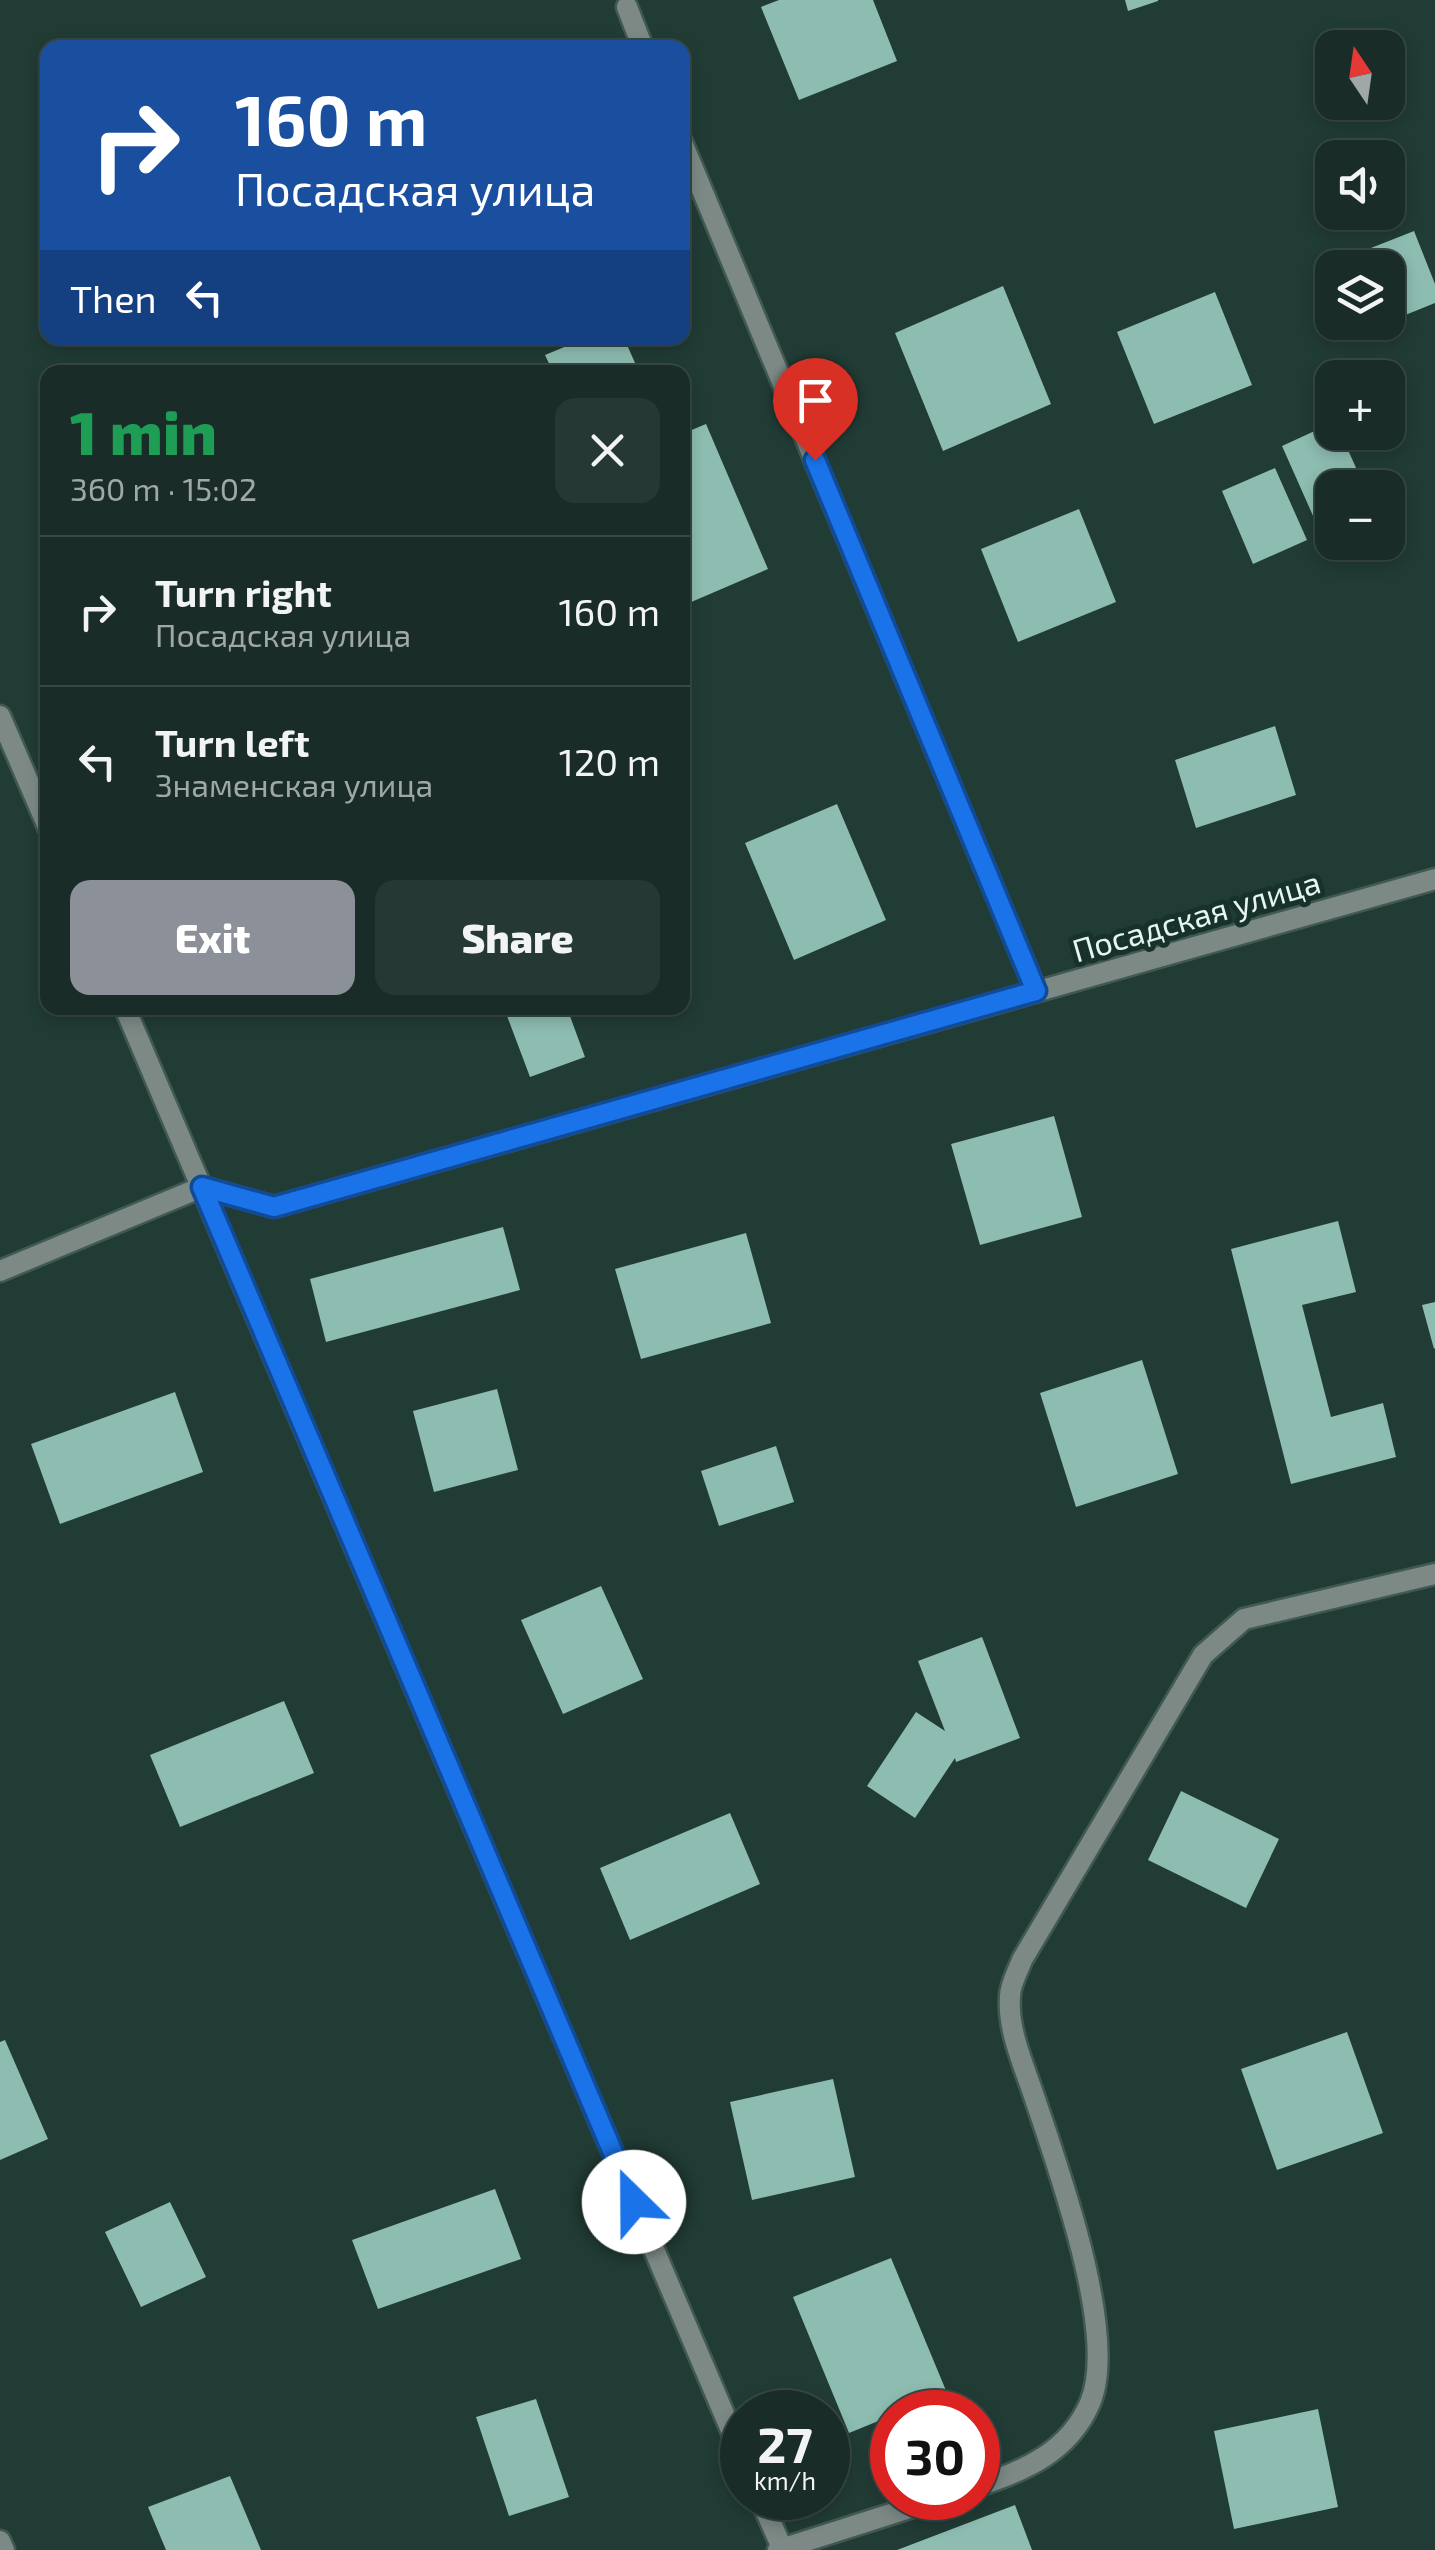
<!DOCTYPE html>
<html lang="en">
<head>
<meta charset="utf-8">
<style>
  body { margin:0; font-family:"Exo 2",sans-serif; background:#263834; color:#f1f3f6; height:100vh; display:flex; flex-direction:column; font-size:38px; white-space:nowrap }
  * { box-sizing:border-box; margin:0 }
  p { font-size:32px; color:#9fa7a8 }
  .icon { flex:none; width:55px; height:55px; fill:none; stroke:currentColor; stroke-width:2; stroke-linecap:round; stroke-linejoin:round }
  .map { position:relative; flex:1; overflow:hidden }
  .drawer { position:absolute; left:40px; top:365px; width:650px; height:650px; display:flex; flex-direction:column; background:#192c28; border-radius:20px; box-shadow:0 5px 15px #0003,0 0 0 2px #374845 }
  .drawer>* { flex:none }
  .top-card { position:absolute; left:40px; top:40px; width:650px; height:305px; border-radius:20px; box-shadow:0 5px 15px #0003,0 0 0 2px #374845; background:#1a4fa0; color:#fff; overflow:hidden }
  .needle { width:65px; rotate:347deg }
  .tools { position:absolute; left:1315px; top:30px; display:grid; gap:20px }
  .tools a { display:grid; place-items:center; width:90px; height:90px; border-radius:20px; background:#192c28; box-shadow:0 5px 15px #0003,0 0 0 2px #374845; font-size:50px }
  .speed { position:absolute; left:720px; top:2390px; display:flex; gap:20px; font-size:50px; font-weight:700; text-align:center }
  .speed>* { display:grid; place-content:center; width:130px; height:130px; border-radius:50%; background:#192c28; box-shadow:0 5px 15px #0003,0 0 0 2px #374845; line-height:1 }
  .speed small { font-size:25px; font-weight:400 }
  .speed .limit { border:15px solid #d22; background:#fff; color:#111 }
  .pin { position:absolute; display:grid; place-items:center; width:85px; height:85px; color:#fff; margin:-102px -42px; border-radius:50% 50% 50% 0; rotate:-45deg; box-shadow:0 0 10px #0007 }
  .pin .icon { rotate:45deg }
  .me { position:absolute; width:110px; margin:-55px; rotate:337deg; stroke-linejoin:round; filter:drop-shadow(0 0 8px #0008) }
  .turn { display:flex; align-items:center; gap:35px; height:210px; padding:0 30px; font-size:45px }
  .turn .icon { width:130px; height:130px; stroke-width:2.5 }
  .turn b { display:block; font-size:70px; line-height:85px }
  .then { display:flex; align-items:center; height:95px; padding:0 30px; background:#0003; gap:20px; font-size:38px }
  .round { display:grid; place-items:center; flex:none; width:105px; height:105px; border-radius:20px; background:#263834 }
  .head { display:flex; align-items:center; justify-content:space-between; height:170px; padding:0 30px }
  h1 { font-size:60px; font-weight:800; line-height:75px; color:#1e9e55 }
  .button { display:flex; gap:20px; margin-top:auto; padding:20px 30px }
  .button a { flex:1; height:115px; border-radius:20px; background:#8c9099; color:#fff; font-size:40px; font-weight:800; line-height:115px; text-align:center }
  .button a+a { background:#263834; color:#f1f3f6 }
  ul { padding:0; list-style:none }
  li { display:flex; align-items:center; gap:30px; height:150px; padding:0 30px; border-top:2px solid #374845 }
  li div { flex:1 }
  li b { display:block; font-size:38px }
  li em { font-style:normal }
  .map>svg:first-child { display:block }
</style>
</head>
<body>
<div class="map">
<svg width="1435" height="2550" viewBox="0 0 1435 2550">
  <rect width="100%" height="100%" fill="#213b35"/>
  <path fill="#8dbcb1" d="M779,0h94l24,61 -98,39 -38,-93z
    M1125,0h33v1l-30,10z
    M1414,231l21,53v19l-47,19v-54h-56v19l-9,-20z
    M1003,286l48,118 -108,47 -48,-118z
    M1215,292l37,93 -98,39 -37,-92z
    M1347,322h39v1l-33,13z
    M586,338h38l15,34h-86l-8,-17z
    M1332,423v9h8l25,56h-33v22l-18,8 -32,-72z
    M706,424l62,145 -86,37v-172z
    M1275,468l32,72 -54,24 -31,-73z
    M1079,509l37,93 -98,40 -37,-93z
    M1275,726l21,69 -100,33 -21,-68z
    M837,804l49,116 -92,40 -49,-117z
    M504,1008h63l18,49 -55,20z
    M1054,1116l28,101 -102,28 -29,-101z
    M1338,1221l18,71 -54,13 29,112 52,-14 13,54 -105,27 -60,-235z
    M503,1227l17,63 -194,52 -16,-63z
    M746,1233l25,90 -130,36 -26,-90z
    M1435,1302v46l-1,1 -12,-44z
    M1142,1360l36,114 -102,33 -36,-114z
    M497,1389l21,81 -84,22 -21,-81z
    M175,1392l28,80 -143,52 -29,-80z
    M776,1446l18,56 -75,24 -18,-55z
    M601,1586l42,93 -80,35 -42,-94z
    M982,1637l38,101 -64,24 -1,-4 -40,60 -48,-32 49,-74 29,19 -27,-70z
    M284,1701l30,72 -134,54 -30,-72z
    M1181,1791l98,48 -33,69 -98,-48z
    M730,1813l30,71 -130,56 -30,-72z
    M1347,2032l36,101 -106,37 -36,-101z
    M5,2040l43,99 -48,21v-118z
    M833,2079l22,98 -103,23 -22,-98z
    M495,2189l26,70 -143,50 -26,-69z
    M170,2202l36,75 -65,30 -36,-75z
    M891,2258l56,135 -98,40 -56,-136z
    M536,2399l33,98 -60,19 -33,-99z
    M1318,2409l20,98 -104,22 -20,-98z
    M230,2476l31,74h-95l-18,-43z
    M1015,2505l17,45h-135z"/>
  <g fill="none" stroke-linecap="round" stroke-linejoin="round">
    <defs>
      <path id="minor" d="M627,7l16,41
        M682,142l354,849
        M0,716l48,111
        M125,1008l617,1448
        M0,1271l202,-84 72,20 1161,-328
        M978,2486c46,-15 91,-34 112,-83 29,-67 -32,-235 -55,-304 -10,-31 -28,-69 -25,-103 0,-11 8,-25 12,-36l181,-305 41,-36 191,-45
        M760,2498l22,50
        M0,2541l4,9
        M778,2550l163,-52"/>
    </defs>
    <use href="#minor" stroke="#415953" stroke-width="25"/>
    <use href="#minor" stroke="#7c8985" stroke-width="20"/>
  </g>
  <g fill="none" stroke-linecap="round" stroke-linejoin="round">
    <defs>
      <path id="route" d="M634,2202l-432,-1015 72,20 762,-216 -221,-531"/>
    </defs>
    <use href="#route" stroke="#114b97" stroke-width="25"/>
    <use href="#route" stroke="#1a73e8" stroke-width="18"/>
  </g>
  <g text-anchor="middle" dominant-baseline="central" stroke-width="10" stroke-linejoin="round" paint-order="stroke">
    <g font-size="32" fill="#e6f5f1" stroke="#17312b">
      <text transform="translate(1196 915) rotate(-16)">Посадская улица</text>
    </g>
  </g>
</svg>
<div class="tools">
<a><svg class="needle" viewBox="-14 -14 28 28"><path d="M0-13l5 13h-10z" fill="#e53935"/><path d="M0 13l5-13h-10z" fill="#9fa7a8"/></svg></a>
<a><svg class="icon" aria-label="sound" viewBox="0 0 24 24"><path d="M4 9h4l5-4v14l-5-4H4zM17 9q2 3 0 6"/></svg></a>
<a><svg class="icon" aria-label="layers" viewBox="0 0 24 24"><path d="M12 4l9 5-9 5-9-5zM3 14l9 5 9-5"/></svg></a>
<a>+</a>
<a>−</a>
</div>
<div class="speed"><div>27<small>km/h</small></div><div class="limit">30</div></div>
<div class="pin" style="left:815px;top:460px;background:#d93025"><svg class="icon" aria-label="arrive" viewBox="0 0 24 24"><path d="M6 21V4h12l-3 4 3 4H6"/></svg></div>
<svg class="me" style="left:634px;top:2202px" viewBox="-20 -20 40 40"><circle r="19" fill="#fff"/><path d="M0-13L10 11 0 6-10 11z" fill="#1a73e8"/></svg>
<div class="top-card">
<div class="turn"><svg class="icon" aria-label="right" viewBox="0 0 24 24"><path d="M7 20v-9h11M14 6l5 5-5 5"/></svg><div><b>160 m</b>Посадская улица</div></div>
<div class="then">Then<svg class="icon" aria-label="left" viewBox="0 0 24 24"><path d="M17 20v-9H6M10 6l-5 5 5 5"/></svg></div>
</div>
<section class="drawer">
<div class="head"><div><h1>1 min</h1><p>360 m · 15:02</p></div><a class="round"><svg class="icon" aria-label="close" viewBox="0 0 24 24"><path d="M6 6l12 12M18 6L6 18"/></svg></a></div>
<ul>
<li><svg class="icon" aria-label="right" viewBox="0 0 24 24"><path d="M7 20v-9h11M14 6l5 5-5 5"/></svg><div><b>Turn right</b><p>Посадская улица</p></div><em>160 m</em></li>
<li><svg class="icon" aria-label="left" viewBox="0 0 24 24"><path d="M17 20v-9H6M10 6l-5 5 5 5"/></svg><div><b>Turn left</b><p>Знаменская улица</p></div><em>120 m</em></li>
</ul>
<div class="button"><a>Exit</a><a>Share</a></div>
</section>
</div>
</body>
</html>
